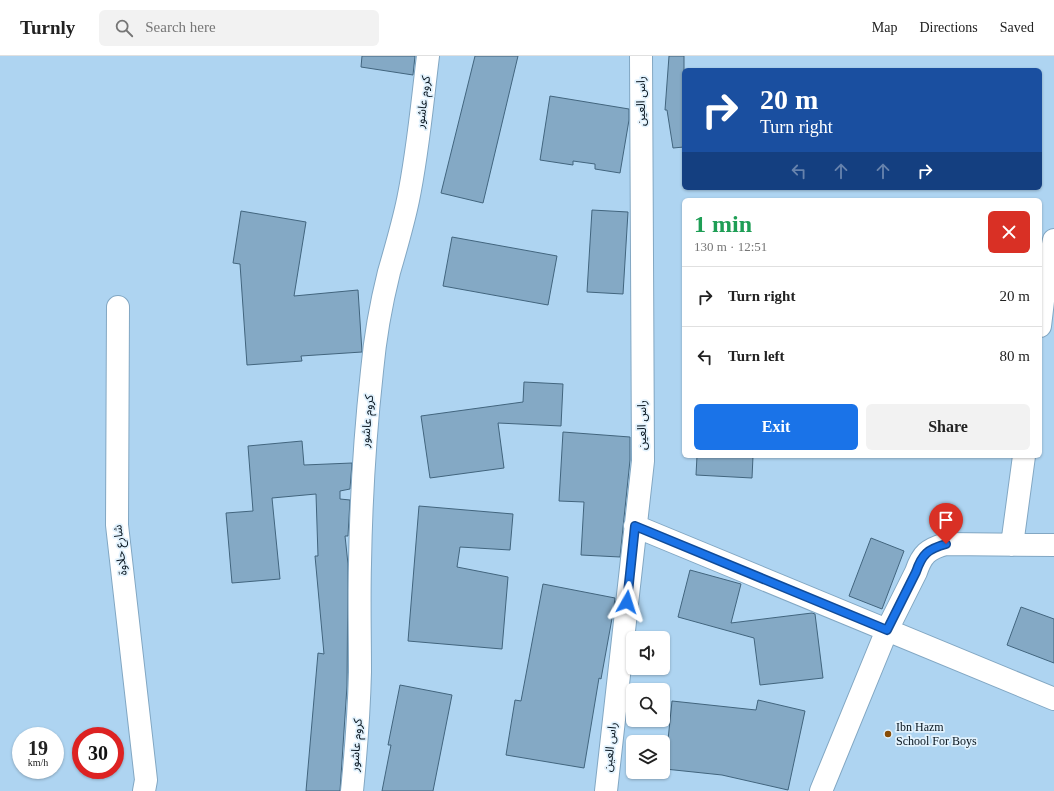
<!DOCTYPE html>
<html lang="en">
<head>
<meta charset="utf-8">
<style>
  body { margin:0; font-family:"Times New Roman","Noto Sans Arabic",serif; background:#f2f2f2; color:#222; height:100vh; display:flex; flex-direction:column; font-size:15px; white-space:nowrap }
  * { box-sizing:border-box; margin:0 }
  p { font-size:13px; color:#767676 }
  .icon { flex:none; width:22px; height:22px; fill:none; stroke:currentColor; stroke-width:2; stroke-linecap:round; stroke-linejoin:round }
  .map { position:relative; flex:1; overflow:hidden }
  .panel { position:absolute; left:682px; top:142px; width:360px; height:260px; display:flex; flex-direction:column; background:#fff; border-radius:6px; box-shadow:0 1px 3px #0004 }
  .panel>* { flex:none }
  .hud { position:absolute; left:682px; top:12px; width:360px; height:122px; border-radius:6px; box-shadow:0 1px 3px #0004; background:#1a4fa0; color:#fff; overflow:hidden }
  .fabs { position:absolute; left:626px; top:575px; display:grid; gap:8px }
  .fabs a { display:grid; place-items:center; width:44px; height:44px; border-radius:6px; background:#fff; box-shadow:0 1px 3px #0004; font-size:20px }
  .speed { position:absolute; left:12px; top:671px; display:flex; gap:8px; font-size:20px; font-weight:700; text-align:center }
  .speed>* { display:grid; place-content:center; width:52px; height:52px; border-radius:50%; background:#fff; box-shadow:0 1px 3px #0004; line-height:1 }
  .speed small { font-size:10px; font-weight:400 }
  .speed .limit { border:6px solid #d22; background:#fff; color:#111 }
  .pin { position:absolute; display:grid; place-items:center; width:34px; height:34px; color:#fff; margin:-41px -17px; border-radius:50% 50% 50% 0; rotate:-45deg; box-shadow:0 0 4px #0007 }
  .pin .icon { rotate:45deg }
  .me { position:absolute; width:44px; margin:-22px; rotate:6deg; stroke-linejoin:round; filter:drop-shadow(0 0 3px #0008) }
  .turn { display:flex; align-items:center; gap:14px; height:84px; padding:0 12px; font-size:18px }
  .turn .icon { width:52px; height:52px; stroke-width:2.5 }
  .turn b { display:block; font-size:28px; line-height:34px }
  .lanes { display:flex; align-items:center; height:38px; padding:0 12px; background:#0003; justify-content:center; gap:20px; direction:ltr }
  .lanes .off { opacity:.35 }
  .round { display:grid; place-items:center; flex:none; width:42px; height:42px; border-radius:6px; background:#f2f2f2 }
  .summary { display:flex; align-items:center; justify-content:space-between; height:68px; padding:0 12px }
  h1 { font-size:24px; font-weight:700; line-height:30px; color:#1e9e55 }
  .action { display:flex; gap:8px; margin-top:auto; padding:8px 12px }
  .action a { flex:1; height:46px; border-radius:6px; background:#1a73e8; color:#fff; font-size:16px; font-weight:700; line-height:46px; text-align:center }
  .action a+a { background:#f2f2f2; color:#222 }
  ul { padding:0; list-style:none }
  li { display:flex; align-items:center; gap:12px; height:60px; padding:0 12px; border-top:1px solid #e0e0e0 }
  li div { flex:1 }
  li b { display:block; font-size:15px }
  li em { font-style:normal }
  header { display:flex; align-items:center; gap:24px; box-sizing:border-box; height:56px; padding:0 20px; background:#fff; border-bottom:1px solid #e0e0e0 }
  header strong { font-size:19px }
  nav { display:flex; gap:22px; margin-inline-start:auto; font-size:14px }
  .search { width:280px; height:36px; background:#f2f2f2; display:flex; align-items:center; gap:10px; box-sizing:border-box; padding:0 14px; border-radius:6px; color:#767676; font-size:15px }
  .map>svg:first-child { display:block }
</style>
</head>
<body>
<header>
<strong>Turnly</strong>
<div class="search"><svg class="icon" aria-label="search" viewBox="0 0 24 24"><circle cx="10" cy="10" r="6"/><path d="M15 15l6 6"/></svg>Search here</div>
<nav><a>Map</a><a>Directions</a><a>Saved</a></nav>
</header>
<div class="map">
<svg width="1054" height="735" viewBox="0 0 1054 735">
  <rect width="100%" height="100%" fill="#aed4f1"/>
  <path fill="#84a9c5" stroke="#42657e" d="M362,0h53l-2,19 -52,-8z
    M475,0h43l-35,147 -42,-10z
    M669,0h15v91l-11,1 -6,-38h-2z
    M550,40l79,13v11l-9,53 -25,-4v-5l-22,-3v4l-33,-5z
    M592,154l36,2 -5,82 -36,-2z
    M241,155l65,11 -12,74 64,-6 4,62 -61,4 1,5 -55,4 -7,-101 -7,-1z
    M452,181l105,19 -9,49 -105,-19z
    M524,326l39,2 -2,42 -63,-3 6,45 -74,10 -9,-62 102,-14z
    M563,376l67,5v23l-10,97 -39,-2 3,-53 -25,-1z
    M302,385l2,24 48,-2 -2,26 -10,2v8l10,1 -2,36h-3l3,28 -1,122 -7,105h-34l12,-138 6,1 -9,-98h3l-2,-62 -44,4 8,81 -48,4 -6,-70 27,-2 -5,-65z
    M697,400h56l-1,22 -56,-3z
    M419,450l94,8 -3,36 -50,-3 -3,20 51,10 -6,72 -94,-8z
    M871,482l33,13 -22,58 -33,-13z
    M690,514l51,14 -10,39 81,-10 3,1 8,64 -63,7 -6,-47 -76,-21z
    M543,528l72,14 -2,15 -12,66 -2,-1 -15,90 -78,-13 9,-55 6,1z
    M1021,551l33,12v44l-47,-18z
    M400,629l52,10 -19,96h-51l9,-46h-3z
    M758,644l47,11 -17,79 -66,-15 -57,-6 7,-68 84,9z"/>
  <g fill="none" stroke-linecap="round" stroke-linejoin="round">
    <defs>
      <path id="minor" d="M118,251l-1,218 29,255 -2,11
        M1040,270l5,-42 9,-44
        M635,470l419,173
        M1012,489l12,-89
        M352,735c4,-40 7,-79 8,-119 0,-36 -1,-72 0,-108 1,-64 5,-129 12,-193 3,-33 9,-67 17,-99 7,-24 14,-48 19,-72 10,-48 14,-96 20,-144
        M606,735l37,-330 -2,-405
        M821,735l66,-161 29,-58c6,-18 12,-23 30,-28l108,1"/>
    </defs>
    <use href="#minor" stroke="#82a7c3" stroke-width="24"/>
    <use href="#minor" stroke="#fff" stroke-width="22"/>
  </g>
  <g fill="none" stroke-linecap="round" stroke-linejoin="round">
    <defs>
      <path id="route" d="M627,546l8,-76 252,104 29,-58c6,-18 12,-23 30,-28"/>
    </defs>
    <use href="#route" stroke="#114b97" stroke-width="10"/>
    <use href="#route" stroke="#1a73e8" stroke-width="7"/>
  </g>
  <circle fill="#874c06" stroke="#e2f2fd" stroke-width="1.5" cx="888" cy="678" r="4"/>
  <g text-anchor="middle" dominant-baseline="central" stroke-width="3.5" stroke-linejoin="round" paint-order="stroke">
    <g font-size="12" fill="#05121c" stroke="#e2f2fd">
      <text transform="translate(641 45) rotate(-90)">راس العين</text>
      <text transform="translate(423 46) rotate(-83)">كروم عاشور</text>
      <text transform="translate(367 365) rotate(-85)">كروم عاشور</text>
      <text transform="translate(642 369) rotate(-90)">راس العين</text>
      <text transform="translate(120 494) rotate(-96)">شارع حلاوة</text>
      <text transform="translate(356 689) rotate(-86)">كروم عاشور</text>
      <text transform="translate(610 691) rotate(-84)">راس العين</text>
    </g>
    <g font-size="12" fill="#05121c" stroke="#e2f2fd" text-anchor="start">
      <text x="896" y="671">Ibn Hazm<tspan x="896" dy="14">School For Boys</tspan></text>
    </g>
  </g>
</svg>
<div class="fabs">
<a><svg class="icon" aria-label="sound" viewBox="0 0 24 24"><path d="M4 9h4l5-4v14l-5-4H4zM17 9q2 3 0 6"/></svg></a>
<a><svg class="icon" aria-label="search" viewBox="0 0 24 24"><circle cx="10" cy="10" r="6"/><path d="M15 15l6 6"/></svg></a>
<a><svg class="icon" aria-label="layers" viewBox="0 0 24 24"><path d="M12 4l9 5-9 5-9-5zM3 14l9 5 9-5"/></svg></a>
</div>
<div class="speed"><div>19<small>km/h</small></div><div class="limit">30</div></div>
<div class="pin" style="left:946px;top:488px;background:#d93025"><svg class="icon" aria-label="arrive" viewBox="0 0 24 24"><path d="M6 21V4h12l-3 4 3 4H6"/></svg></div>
<svg class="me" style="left:627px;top:546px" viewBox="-20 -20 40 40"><path d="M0-17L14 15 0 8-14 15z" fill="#1a73e8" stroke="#fff" stroke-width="4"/></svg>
<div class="hud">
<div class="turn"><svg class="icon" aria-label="right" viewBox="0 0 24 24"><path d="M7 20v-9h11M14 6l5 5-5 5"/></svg><div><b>20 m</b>Turn right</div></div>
<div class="lanes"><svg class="icon off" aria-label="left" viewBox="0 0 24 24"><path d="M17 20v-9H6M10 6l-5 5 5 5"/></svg><svg class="icon off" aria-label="ahead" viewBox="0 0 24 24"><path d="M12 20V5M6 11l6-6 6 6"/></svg><svg class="icon off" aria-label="ahead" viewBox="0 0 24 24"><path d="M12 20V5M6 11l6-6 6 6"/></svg><svg class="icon" aria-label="right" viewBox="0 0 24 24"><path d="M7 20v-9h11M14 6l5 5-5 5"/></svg></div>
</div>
<section class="panel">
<div class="summary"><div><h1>1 min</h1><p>130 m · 12:51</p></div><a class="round" style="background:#d93025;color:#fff"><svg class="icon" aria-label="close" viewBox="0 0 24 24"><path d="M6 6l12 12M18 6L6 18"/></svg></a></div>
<ul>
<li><svg class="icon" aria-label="right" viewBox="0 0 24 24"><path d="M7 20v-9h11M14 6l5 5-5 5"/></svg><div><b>Turn right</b></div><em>20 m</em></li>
<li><svg class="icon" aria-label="left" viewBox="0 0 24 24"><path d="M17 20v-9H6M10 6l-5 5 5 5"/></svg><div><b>Turn left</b></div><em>80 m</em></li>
</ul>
<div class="action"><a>Exit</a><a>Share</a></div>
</section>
</div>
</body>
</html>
